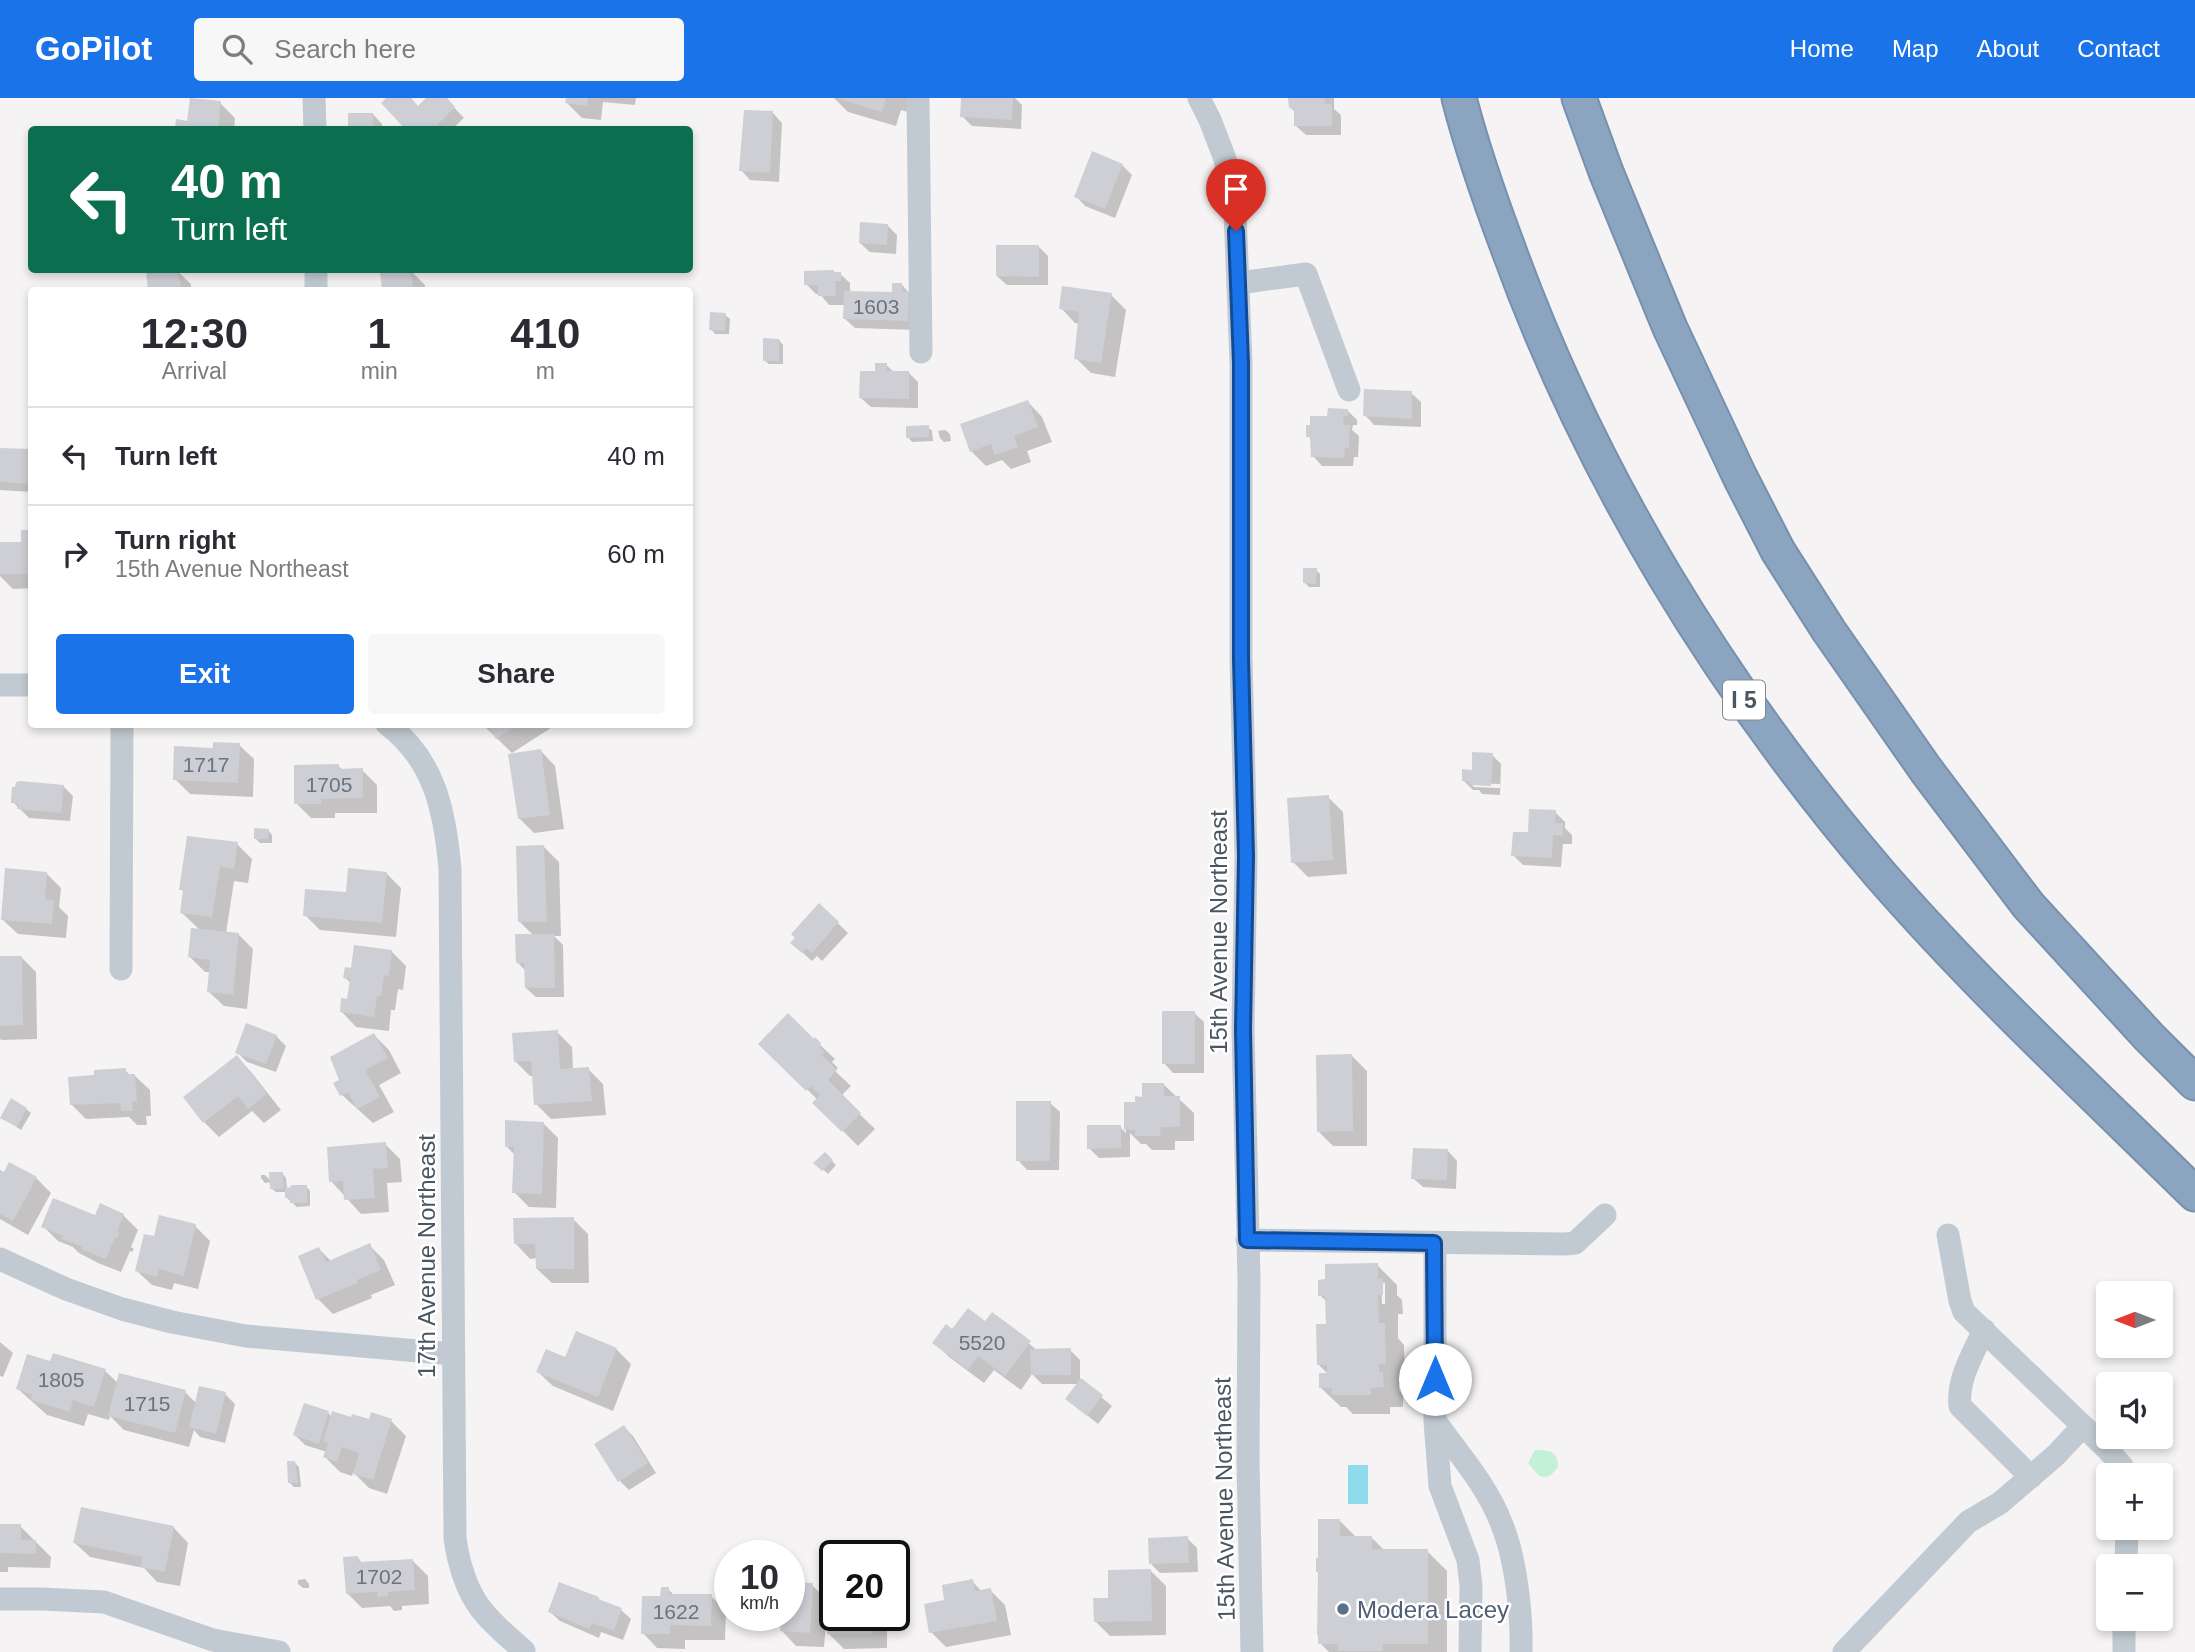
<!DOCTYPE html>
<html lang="en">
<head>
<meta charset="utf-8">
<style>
  body { margin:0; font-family:Arial,sans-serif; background:#f7f7f7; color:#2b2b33; height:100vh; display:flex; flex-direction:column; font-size:26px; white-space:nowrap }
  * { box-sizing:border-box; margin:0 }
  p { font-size:23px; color:#7c7c81 }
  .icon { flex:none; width:38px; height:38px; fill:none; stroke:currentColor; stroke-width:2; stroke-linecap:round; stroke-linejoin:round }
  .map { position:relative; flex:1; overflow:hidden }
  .panel { position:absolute; left:28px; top:189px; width:665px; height:441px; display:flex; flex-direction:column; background:#fff; border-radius:7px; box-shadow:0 4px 10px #0003 }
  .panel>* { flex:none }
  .guide { position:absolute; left:28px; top:28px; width:665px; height:147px; border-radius:7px; box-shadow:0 4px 10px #0003; background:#0b6e4f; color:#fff; overflow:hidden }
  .needle { width:46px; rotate:270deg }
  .controls { position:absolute; left:2096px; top:1183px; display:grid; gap:14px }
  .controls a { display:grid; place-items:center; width:77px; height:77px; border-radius:7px; background:#fff; box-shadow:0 4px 10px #0003; font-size:35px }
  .speed { position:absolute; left:714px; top:1442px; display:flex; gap:14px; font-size:35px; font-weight:700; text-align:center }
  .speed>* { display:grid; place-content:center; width:91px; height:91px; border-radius:50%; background:#fff; box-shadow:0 4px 10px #0003; line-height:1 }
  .speed small { font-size:18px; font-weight:400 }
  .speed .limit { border:4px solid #111; border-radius:10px; background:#fff; color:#111 }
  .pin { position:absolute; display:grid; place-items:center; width:60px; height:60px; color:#fff; margin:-72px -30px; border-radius:50% 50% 50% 0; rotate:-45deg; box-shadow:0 0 7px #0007 }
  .pin .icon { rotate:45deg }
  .me { position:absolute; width:77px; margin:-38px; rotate:0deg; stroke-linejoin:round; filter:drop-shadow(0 0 5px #0008) }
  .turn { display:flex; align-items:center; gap:24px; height:147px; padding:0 28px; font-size:32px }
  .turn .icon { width:91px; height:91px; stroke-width:2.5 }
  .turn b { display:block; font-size:49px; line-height:60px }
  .eta { display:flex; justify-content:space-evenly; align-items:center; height:119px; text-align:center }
  .eta b { font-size:42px; font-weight:700; line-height:49px }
  .primary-button { display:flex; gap:14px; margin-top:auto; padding:14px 28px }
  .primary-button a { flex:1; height:80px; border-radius:7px; background:#1a73e8; color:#fff; font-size:28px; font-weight:700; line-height:80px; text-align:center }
  .primary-button a+a { background:#f7f7f7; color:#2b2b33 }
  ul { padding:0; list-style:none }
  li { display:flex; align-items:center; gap:21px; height:98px; padding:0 28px; border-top:2px solid #e1e1e2 }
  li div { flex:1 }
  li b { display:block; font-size:26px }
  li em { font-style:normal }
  header { display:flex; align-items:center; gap:42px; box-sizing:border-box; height:98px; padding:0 35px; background:#1a73e8; color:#fff }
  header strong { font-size:33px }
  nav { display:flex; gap:38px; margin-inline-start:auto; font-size:24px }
  .search { width:490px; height:63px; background:#f7f7f7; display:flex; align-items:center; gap:18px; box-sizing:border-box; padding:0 24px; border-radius:7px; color:#7c7c81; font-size:26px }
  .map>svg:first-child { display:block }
</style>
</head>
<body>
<header>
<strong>GoPilot</strong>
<div class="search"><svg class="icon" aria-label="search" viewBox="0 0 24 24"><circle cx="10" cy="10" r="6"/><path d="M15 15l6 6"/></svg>Search here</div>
<nav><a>Home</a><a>Map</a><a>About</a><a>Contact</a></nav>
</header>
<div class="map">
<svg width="2195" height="1554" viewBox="0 0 2195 1554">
  <rect width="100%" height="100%" fill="#f5f3f3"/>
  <path fill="#c3f1d5" d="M1535,1352c14,0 23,1 23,17l-8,9 -6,1 -5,-1 -11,-13z"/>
  <path fill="#90daee" d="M1348,1367h20v39h-20z"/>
  <path fill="#0003" fill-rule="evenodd" d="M389,0h20l9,10 11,-10h16l19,20 -13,12h-43z
    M565,0h71l-1,7 -32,-3 -2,18 -19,-2 -15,-15 1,-5z
    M834,0h78l-4,14 -7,-2 -5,16 -48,-14z
    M963,0h52l7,7 -1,24 -49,-3 -10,-10z
    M1290,0h44v11l7,6v20h-35l-10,-9v-13l-6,-6z
    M220,5l15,15 -1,12h-58z
    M773,15l9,10 -3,59 -29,-2 -9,-10z
    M373,16l9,10v6h-32z
    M1122,67l10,10 -17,43 -30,-12 -9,-10z
    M887,127l10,10 -1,19 -26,-2 -10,-9z
    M1039,149l9,9v29h-41l-10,-9z
    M176,172l15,14v6h-41l-2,-18z
    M410,172l15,15v5h-41l-2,-17z
    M840,176l10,9v10l44,1 8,-9 9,10 6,35 -62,-2 -10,-9v-14h-16l-9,-11h-4l-10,-10z
    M1111,197l15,15 -11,67 -24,-4 -15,-15 4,-34 -5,-1 -14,-15z
    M725,217l5,4 -1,15h-14l-4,-5z
    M779,242l4,5v19h-14l-5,-4z
    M886,267l8,7 15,1 9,9v26l-47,-1 -10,-9 16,-25z
    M1411,295l10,9v25l-47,-2 -9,-10z
    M1028,304l14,15 10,25 -25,9 4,11 -20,7 -9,-9 -16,6 -15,-15z
    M1347,312l10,10v5h-4l-1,5 7,6 -1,21h-4l-1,9h-31l-9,-10 -1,-16 -4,-4 21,-18z
    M928,329l4,4 1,10 -21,1 -4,-5z
    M945,332l5,4 1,7 -7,1 -4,-4 -2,-7z
    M0,352l32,1v41l-32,-2z
    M32,433v57l-19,1 -13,-13v-32h23z
    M1316,472l4,4v13h-11l-4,-4z
    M482,626h75l-45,29z
    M239,647l15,14 -1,38 -63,-3 -15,-15 40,-29z
    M541,653l14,15 9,63 -30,4 -15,-15z
    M1492,657l9,9 -1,31 -18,-1 -3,-4h-6l-10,-10zM1470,685l30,1v4l-26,-1z
    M338,668l5,4h19l15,15v28h-42v5h-24l-15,-15z
    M63,688l10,10 -3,25 -41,-3 -16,-16z
    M1328,699l15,15 4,62 -39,3 -15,-15z
    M1555,714l10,10v6l7,7v9h-9l-2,23 -38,-2 -10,-10z
    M268,732l4,5v8h-12l-5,-5z
    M237,746l15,15 -4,24 -14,-2 -8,52 12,1 15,15 -6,60 -23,-3 -15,-14 2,-20h-6l-15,-15 10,-27 -18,-17 3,-20 -4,-4z
    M544,749l15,15 2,74h-7l9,9 1,52h-28l-10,-9v-17l-9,-9 17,-26 -14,-14z
    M46,775l15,15 -2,19 9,9 -2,22 -48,-4 -15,-14z
    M386,775l15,15 -5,49 -76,-7 -15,-15z
    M819,807l29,28 -26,28 -5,-5 -5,5 -10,-9 -5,-14z
    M391,853l15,15 -3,24 -5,-1 -3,21h-4l-2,21 -33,-4 -14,-15 7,-11 2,-18 -6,-5 8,-8z
    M21,859l15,15 1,67 -35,1 -2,-1v-81z
    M1194,915l10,9v51h-31l-9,-10z
    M557,934l15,15 1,23 15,-1 15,15 3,31 -55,4 -15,-15 -2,-28h-4l-15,-15z
    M374,937l15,15 12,23 -22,12 15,27 -21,11 -31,-28 -1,-15z
    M276,938l10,10 -10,26 -29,-10 -10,-10z
    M815,942l20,19 -3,3 6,6 -3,3 16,15 -10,10 34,33 -17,17 -43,-43 3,-3 -58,-56 54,-3z
    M1352,958l15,15v75h-34l-15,-15z
    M237,959l14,15 30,38 -17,13 -12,-12 -33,26 -15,-15z
    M125,972l6,6h4l15,14 1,26h-5l1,9h-10l-8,-8 -43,2 -15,-15 25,-27z
    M1164,987l30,28v28h-19v9h-23l-6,-6h-5l-11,-11v24l-31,1 -10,-10 31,-21 6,6v-29h11z
    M1050,1005l10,9 -1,58h-32l-9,-10z
    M26,1011l5,4 -10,17 -19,-13z
    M543,1025l15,15 -2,70 -27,-1 -15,-15 1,-37 -9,-9z
    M385,1046l15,15 2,23 -15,1 2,29 -28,2 -30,-33z
    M1448,1053l9,10 -1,28 -33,-2 -10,-9z
    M825,1056l11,11 -8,9 -12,-11z
    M0,1074l4,3 32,3 15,15 -23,42 -28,-16z
    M282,1075l4,5 1,11 19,-3 4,5v15l-13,1 -10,-9v-6h-11l-5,-4v-6l-6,1 -4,-5v-3h4l6,6z
    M123,1117l15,15 -7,17 3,2 -2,3 -2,-1 -9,21 -23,-9 -19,-10 -6,-6 -15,-6 -15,-15z
    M573,1121l15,15 1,49h-37l-15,-14v-11l-7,1 -14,-15z
    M195,1128l15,15 -12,48 -24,-6 -2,7 -20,-5 -15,-14 19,-33z
    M369,1147l15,15 11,25 -24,10 1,3 -39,16 -15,-15 -18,-42 19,-8 12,12z
    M1377,1167l20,20v10l5,5 1,14h-5v24l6,7 1,39h-6v6l4,4v13h-13v7h-37l-7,-7h-5l-20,-19 8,-13 -10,-10 9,-39 -1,-24 -7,-7zM1381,1185h4v21h-3z
    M992,1216l46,37 32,-1 10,10v20l32,26 -14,18 -31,-25 12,-15h-37l-10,-10 -11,16 -27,-20 -10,13 -35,-26 -14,-14 17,-12 33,-8z
    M577,1235l39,16 15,15 -18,47 -60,-25 -15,-14 28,-13z
    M0,1244l13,11 -10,24 -3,-1z
    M51,1266l54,7 13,12 67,9 11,11 29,-9 10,10 -10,39 -25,-6 -6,-7 -5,17 -65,-17 -14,-14 -1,4 -21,-6 -4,12 -37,-11 -29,-26z
    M328,1315l4,4 38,4h21l15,15 -19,58 -18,-6 -16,-16 -1,4 -12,-4 -15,-15 2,-5 -22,-7 -10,-10z
    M624,1329l9,9 23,37 -27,17 -9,-9z
    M295,1365l4,4 2,20h-7l-4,-4z
    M1340,1423l17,17h15l13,13h42l20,20v81h-118l-9,-9z
    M0,1425l1,3h19l31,31 -1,11 -42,-1v5h-8z
    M174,1430l14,15 -8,43 -23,-4 -13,-14 -54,-11 -15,-14z
    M1187,1440l10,10 1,24 -38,1 -9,-9z
    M358,1460l5,6 50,-3 15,15 1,28 -27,2v4l-8,1 -4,-5 -28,2 -15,-15z
    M1151,1473l15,15v49l-56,1 -15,-15 15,-22z
    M305,1481l4,5v4h-6l-5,-4v-4z
    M972,1483l10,11 8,-2 15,15 6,30 -65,12 -15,-15 15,-31z
    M812,1487l16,16 7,14h52v33l-43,1 -15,-15v-11h-3l-2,24 -28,-1 -14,-15v-6l-25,-2 -8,-8h40z
    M668,1491l6,6 37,1 15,15 -1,29h-40v9l-28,-1 -14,-15z
    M598,1500l5,5 18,7 10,9 -8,21 -22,-8 -2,6 -39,-17 -10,-9z"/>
  <path fill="#cdcfd5" d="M190,0l31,3 -3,29h-43l1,-11 11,2z
    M386,0h25l7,8 8,-8h21l8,9 -23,23h-26l-25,-27z
    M566,0h22l-1,8 -22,-3z
    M836,0h50l-4,14z
    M961,0h52l-1,22 -52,-3z
    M1288,0h37v6h7v22h-38v-18h-5z
    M744,12l29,1 -3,62 -31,-2z
    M348,15h25v17h-25z
    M1092,53l31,13 -18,45 -31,-12z
    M860,124l28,2 -1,21 -28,-2z
    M996,147h43v32l-43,-1z
    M156,172h21l5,20h-34l-2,-19z
    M411,172l2,20h-31l-2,-18z
    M834,172v2h7v9h-6l1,15h-18v-11h-14v-14z
    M892,185h10v8l7,1 -1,29 -65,-2 1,-28 48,1z
    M1062,188l50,7 -11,70 -27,-4 5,-47 -20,-3z
    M710,214l16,1 -1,18 -16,-1z
    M763,240l16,1v22h-16z
    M875,265h12v8h22v28l-50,-1 1,-27h15z
    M1364,291l48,2v28l-49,-3z
    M1028,302l10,27 -24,9 4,11 -24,8 -3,-11 -21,8 -10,-28z
    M1328,310l20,1v7h-4l-1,9h7l-1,23h-4l-1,10 -33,-1 -1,-20h-4v-12h4v-9h17z
    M929,327v12l-23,1v-12z
    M0,350l32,1v35l-32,-2z
    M21,432h11v44h-32v-32h21z
    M1303,470h14l-1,16 -13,-1z
    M487,626h32l-23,15z
    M213,644l27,1 -2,40 -65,-3 1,-34 39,2z
    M541,651l9,66 -32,4 -10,-65z
    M1472,654l21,1 -2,33 -20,-1v-3l-9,-1v-12l10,1z
    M339,666v5l24,-1v30l-42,1v5h-27v-39z
    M20,683l44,4 -3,28 -44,-4 1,-5 -7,-1 1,-16h3l1,-5z
    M1329,697l4,65 -42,3 -4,-65z
    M1529,711l27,1 -1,13h8v13l-10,-1 -1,23 -41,-2 2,-24h15z
    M254,730l15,1 -1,10h-14z
    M187,738l51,6 -4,27 -14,-2 -8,50 -32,-4 3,-23h-4z
    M544,747l3,77h-29l-2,-76z
    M5,770l42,4 -2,27 9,1 -2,24 -51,-4z
    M348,770l39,4 -5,51 -79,-7 2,-27 41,3z
    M819,805l20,19 -27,31 -6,-5 -4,5 -12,-10 5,-5 -4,-4z
    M191,830l48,5 -6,62 -26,-3 3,-32 -22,-3z
    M515,836h39l1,54h-30l-1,-25h-8z
    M354,847l38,5 -3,26 -5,-1 -3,21h-4l-3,21 -34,-5 1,-14 6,1 3,-20 -7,-1 2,-11 6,1z
    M0,858h22l1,69 -23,1z
    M1162,913h33v53h-33z
    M788,915l26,26 1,-2 6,6 -2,3 6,6 -4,3 16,15 -9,10 33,33 -19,19 -30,-29 8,-8 -9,-9 -5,5 -48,-47z
    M246,925l31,12 -11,29 -31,-11z
    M558,932l2,39 29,-2 3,34 -58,4 -3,-44 -17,1 -2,-29z
    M374,935l14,25 -23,12 15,27 -23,12 -9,-17 -8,4 -7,-13 6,-3 -9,-23z
    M1352,956l1,77 -36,1 -1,-77z
    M237,957l30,39 -19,15 -10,-13 -35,27 -20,-26z
    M126,970v6h9l2,27 -5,1 1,9h-12l-1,-8 -50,2 -2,-28 26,-2v-5z
    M1142,985h22v13h16v31h-19l-1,9h-25v-6h-11v-28h11v-6l7,1z
    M11,1000l16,10 -10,19 -17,-9z
    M1016,1003h35l-1,60h-34z
    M505,1022l39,2 -2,72 -30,-1 2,-46h-9z
    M1087,1027h34v23l-34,1z
    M386,1044l2,26 -15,1 2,29 -31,2 -1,-19 -14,1 -2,-35z
    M1413,1050l35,1 -1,31 -36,-1z
    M825,1054l8,8 -11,11 -9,-8z
    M9,1064l28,15 -24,44 -13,-7v-44l4,2z
    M269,1074h14l1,17h-14z
    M291,1087h16v18h-17v-5h-5v-10l6,-1z
    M53,1100l42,17 5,-12 24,11 -7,18 3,1 -3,5 -2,-1 -9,22 -25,-10 1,-2 -20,-8 1,-3 -22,-9z
    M159,1117l37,9 -12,52 -25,-7 -2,8 -22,-6 9,-37 10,2z
    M574,1119v52h-38l-1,-25h-21l-1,-26z
    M370,1145l11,27 -24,10 1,3 -42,17 -18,-44 21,-9 7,15z
    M1378,1165v16l5,-1v17h-5l1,28h6l1,41h-7v8h4l1,15 -13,1v7h-39v-7h-13v-15h8v-8h-10l-1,-41h10l-1,-28h-7v-16l7,-1v-15z
    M968,1210l17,13 7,-9 39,29 -26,35 -27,-20 -10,14 -36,-27 14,-19 6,5z
    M576,1233l41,17 -19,49 -62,-25 10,-23 19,8z
    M1071,1250v27h-40l-1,-26z
    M53,1255l53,16 -12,38 -21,-7 -3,12 -39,-12 1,-5 -16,-6 11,-35 23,7z
    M119,1275l67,17 -11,43 -67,-17z
    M1081,1280l22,17 -16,21 -22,-17z
    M199,1288l27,6 -10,42 -27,-7z
    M304,1305l25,8 -10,33 -26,-9z
    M332,1313l19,6 1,-3 17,5 2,-7 21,7 -19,61 -20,-6 6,-21 -17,-6 -5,15 -14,-5 5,-14 -5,-2z
    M624,1327l24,38 -30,19 -24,-38z
    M287,1363h8l3,22h-10z
    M81,1409l93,19 -9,46 -25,-5 3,-10 -70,-14z
    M1318,1421h22v17h32v13h56v95h-45v7h-45v-7h-20v-9h-1l1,-63h-2v-14h2z
    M0,1426h21v16h15v14l-36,-1z
    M1188,1438l1,27 -40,1 -1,-26z
    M358,1458l1,6 54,-3 2,31 -27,2v4l-10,1 -1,-5 -31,2 -3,-37z
    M1151,1471l1,52 -58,1 -1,-24h15v-28z
    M827,1478h8v39h38v19h-46z
    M973,1481l2,12 16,-3 6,33 -68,12 -5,-29 20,-4 -2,-15z
    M559,1484l40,15 -1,2 24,9 -8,23 -22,-8 -3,6 -41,-17z
    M789,1484l24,1 -3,50 -30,-2 1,-16h8z
    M661,1489h8v7h43l-1,32 -41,-1v9h-29l1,-38h18z"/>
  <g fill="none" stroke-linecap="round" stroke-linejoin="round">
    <defs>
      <path id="highway" d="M1459,0c13,50 30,99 48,147 83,230 213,442 372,628 98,113 209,216 316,321
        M1579,0l27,74 64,156 70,149 38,74 51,80 97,139 102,135 121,132 46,46"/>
    </defs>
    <use href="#highway" stroke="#7690ad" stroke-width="37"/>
    <path stroke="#c1cad2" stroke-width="23" d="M314,0l1,32
      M918,0l3,254
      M1199,0l11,22 15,39 10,53 6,151v296l5,197 -3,174 6,249 -1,183 4,190
      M316,172v20
      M1238,185l68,-9 43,116
      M0,587h32
      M387,626c48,36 58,88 63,145l5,669c3,23 11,52 26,71 12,16 29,29 43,42
      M121,871l1,-245
      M1948,1137l12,66 4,11 143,137 15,17 3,9
      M1247,1142l318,4 10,-1 30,-28
      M1435,1145v178l5,65 28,74 3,26 -1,66
      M0,1161l66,30 56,20 50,13 74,14 207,18
      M1984,1232c-11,24 -27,49 -24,76l71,71
      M1435,1323c24,33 53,66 67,104 14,34 20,90 19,127
      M2126,1468l1,-38
      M0,1501h43l61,3 109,38 66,12
      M1844,1554l124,-130 32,-19 56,-48 27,-29
      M2124,1554v-33"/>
    <use href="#highway" stroke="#8ba5c1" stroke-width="33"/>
  </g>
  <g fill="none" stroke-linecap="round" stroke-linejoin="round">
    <defs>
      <path id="route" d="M1236,133l5,132v296l5,197 -3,174 4,210 187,3 1,136"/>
    </defs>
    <use href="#route" stroke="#114b97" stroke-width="18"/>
    <use href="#route" stroke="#1a73e8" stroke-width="12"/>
  </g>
  <circle fill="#5c6f8a" stroke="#fff" stroke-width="2.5" cx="1343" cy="1511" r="7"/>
  <g text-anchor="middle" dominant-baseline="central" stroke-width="5" stroke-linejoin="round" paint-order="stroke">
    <g font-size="21" fill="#6b747e">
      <text x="876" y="208">1603</text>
      <text x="206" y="666">1717</text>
      <text x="329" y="686">1705</text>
      <text x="982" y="1244">5520</text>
      <text x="61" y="1281">1805</text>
      <text x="147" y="1305">1715</text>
      <text x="379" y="1478">1702</text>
      <text x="676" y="1513">1622</text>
    </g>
    <rect fill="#fff" stroke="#808990" stroke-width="2" x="1723" y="582.5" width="42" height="39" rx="5"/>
    <g font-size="23" font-weight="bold" fill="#4a5661">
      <text x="1744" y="602">I 5</text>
    </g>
    <g font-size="24" fill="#4a5661" stroke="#fff">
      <text transform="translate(1218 834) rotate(-90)">15th Avenue Northeast</text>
      <text transform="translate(426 1158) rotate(-90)">17th Avenue Northeast</text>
      <text transform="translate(1224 1401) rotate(-91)">15th Avenue Northeast</text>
    </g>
    <g font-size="24" fill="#4e5e75" stroke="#fff" text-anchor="start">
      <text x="1357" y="1511">Modera Lacey</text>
    </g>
  </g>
</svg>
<div class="controls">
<a><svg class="needle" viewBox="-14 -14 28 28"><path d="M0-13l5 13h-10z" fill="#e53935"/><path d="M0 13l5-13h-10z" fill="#7c7c81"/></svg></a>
<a><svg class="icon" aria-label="sound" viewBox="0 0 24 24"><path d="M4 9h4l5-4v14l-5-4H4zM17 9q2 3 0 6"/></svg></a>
<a>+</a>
<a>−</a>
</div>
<div class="speed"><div>10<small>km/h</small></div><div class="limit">20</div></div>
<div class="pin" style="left:1236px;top:133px;background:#d93025"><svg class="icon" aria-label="arrive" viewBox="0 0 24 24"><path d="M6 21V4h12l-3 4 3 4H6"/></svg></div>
<svg class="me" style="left:1435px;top:1281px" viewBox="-20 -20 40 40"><circle r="19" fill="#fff"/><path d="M0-13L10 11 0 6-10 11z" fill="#1a73e8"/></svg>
<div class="guide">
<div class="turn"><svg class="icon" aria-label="left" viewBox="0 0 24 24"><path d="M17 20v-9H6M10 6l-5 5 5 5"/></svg><div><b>40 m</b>Turn left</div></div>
</div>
<section class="panel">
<div class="eta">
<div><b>12:30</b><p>Arrival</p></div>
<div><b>1</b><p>min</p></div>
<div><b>410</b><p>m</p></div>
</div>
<ul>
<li><svg class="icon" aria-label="left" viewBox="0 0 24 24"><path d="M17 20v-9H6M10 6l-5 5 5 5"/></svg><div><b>Turn left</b></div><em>40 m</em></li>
<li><svg class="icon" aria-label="right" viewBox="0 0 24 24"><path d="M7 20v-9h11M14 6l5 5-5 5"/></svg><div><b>Turn right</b><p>15th Avenue Northeast</p></div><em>60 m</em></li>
</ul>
<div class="primary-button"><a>Exit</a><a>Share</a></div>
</section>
</div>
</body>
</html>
